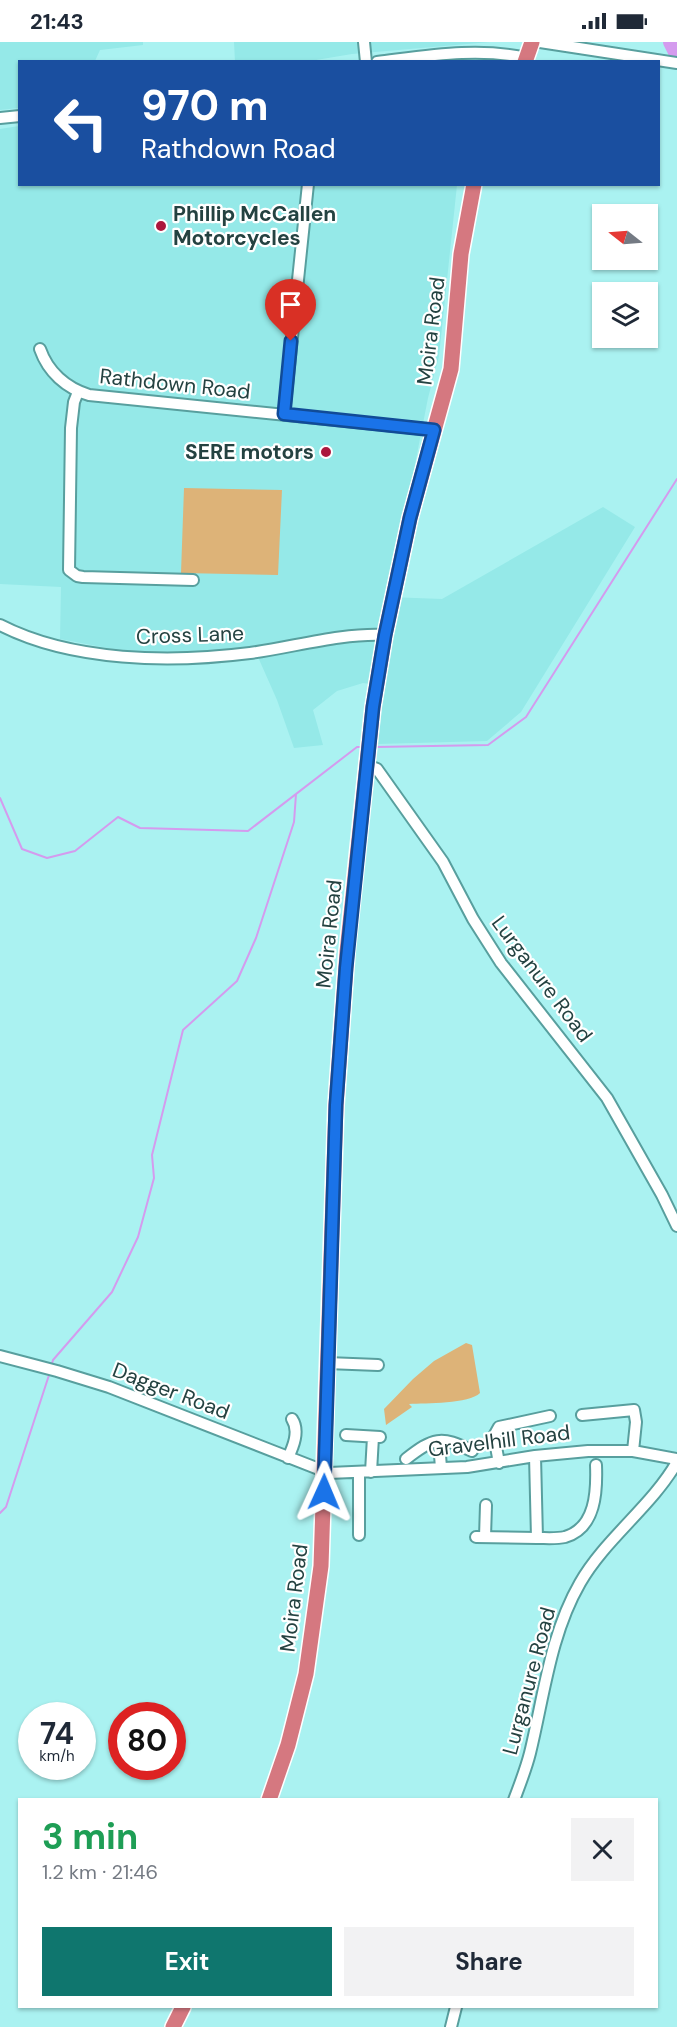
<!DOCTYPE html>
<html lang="en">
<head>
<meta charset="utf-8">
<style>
  body { margin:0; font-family:"DM Sans",sans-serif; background:#f2f2f3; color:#1f2937; height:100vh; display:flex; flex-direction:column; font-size:22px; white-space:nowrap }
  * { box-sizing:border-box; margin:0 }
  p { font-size:20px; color:#747a83 }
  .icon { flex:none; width:33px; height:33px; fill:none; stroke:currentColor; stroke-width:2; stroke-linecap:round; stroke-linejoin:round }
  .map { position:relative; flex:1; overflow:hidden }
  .details { position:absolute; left:18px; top:1756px; width:640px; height:210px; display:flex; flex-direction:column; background:#fff; border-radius:0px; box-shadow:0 2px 4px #0004 }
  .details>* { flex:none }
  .banner { position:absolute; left:18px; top:18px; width:642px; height:126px; border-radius:0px; box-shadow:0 2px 4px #0004; background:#1a4fa0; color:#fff; overflow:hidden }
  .needle { width:39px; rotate:287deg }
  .tools { position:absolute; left:592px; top:162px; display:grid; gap:12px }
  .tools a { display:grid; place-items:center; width:66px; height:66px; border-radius:0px; background:#fff; box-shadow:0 2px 4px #0004; font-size:30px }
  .speed { position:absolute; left:18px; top:1660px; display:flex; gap:12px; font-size:30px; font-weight:700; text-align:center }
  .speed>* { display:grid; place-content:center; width:78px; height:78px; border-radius:50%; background:#fff; box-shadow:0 2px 4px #0004; line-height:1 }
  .speed small { font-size:15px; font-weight:400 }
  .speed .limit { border:9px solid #d22; background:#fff; color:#111 }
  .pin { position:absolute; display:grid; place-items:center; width:51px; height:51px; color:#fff; margin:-62px -26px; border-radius:50% 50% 50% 0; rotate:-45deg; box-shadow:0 0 6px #0007 }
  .pin .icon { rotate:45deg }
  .me { position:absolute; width:66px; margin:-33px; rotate:1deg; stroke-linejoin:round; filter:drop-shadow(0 0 4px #0008) }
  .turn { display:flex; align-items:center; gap:21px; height:126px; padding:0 24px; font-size:27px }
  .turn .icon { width:78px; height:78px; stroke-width:2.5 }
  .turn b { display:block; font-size:42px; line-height:51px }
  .round { display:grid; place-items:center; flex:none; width:63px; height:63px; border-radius:0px; background:#f2f2f3 }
  .overview { display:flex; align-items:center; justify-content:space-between; height:102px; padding:0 24px }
  h1 { font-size:36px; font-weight:700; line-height:45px; color:#1e9e55 }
  .button { display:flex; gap:12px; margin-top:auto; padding:12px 24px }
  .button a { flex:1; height:69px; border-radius:0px; background:#0f766e; color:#fff; font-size:24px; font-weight:700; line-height:69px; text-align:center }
  .button a+a { background:#f2f2f3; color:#1f2937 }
  .status { display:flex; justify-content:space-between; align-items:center; height:42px; padding:0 30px; background:#fff; direction:ltr }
  .status svg { height:16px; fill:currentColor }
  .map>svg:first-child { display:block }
</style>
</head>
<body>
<div class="status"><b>21:43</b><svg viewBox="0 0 49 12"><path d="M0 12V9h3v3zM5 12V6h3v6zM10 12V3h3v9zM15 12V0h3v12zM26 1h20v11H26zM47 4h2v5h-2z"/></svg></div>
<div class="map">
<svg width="677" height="1985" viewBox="0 0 677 1985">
  <rect width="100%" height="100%" fill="#aaf2f1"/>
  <path fill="#95e9e8" d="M0,0h143v3l-43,5 -5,11 -75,1 -1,46 -19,2z
    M234,0h256l-138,12 -42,7 -75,1z
    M19,84l1,58 437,1 -18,171 -11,42 -39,199 53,2 161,-92 32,20 -114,185 -34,29 -109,3 6,-58 -21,-3 -26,8 -24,19 10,35 -29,3 -17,-48 -23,-52 -86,7 -40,-3 -68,-13 1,-52 -61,-3v-455z"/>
  <path fill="#ddb378" d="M184,446l98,2 -4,85 -97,-2z
    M466,1301l6,2 8,48c-11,11 -54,10 -71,11l3,3 -26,18 -2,-16 29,-30 21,-18z"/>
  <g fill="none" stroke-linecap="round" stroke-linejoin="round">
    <path stroke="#d49bee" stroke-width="2" d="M376,705l112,-2 38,-28 151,-238
      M0,756l22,51 25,9 28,-7 43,-34 22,11 108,3 109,-84h7
      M51,1325l2,-7 59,-68 26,-55 16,-59 -2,-23 31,-125 54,-49 19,-43 38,-116 2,-28
      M0,1471l6,-6 44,-135"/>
    <path stroke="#d49bee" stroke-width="14" d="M670,0l7,14"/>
    <defs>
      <path id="minor" d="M364,0l2,20
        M540,0l137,21
        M377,20c50,-6 100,-15 150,-4
        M0,76l20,-2
        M40,307c8,23 26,39 49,46l345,35
        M78,350l-4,10 -3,26 -2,142 8,6 6,1 110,3
        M284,372l24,-230
        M0,583c72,37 171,38 250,28 45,-6 89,-20 135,-18
        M367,723l10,4 66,93 30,57 28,44 106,135 55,97 15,31
        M0,1314l57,15 52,16 220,86 138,-6 68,-11 53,-5h45l44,8
        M327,1321l51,2
        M582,1373l52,-5 2,12 -3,29
        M346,1393l34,2
        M439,1400l2,26
        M535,1414l2,82c9,0 19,1 28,-1 31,-9 32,-46 31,-72
        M288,1416c5,-11 12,-27 4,-39
        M406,1417c27,-21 35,-24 66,-8
        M499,1421l-5,-27 5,-9 51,-11
        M371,1430l2,-35
        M359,1493v-62
        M476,1495l61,1
        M485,1495l1,-32
        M514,1758c6,-16 12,-31 16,-47 14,-57 20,-118 50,-170 25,-44 72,-77 97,-121
        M451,1985l5,-20"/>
      <path id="highway" d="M525,20l7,-20
        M269,1758l19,-55 18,-71 15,-108 15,-461 11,-153 26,-245 12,-72 25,-117 41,-149 10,-115 13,-70
        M173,1985l10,-20"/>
    </defs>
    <use href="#minor" stroke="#589f9e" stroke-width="14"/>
    <use href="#highway" stroke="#fff" stroke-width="18"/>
    <use href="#minor" stroke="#fff" stroke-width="10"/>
    <use href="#highway" stroke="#d57880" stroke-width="15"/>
  </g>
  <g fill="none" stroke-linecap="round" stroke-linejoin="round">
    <defs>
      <path id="route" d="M291,299l-7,73 150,16 -24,88 -25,117 -12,72 -27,261 -10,137 -12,387"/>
    </defs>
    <use href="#route" stroke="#114b97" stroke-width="15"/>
    <use href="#route" stroke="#1a73e8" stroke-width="10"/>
  </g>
  <g fill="#ac173d" stroke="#fff" stroke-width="2">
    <circle cx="161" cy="184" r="6"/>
    <circle cx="326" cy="410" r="6"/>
  </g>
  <g text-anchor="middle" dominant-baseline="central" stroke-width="4.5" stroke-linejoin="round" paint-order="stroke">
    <g font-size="21" font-weight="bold" fill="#244241" stroke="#fff" text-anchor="start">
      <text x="173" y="172">Phillip McCallen<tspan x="173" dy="24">Motorcycles</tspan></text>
      <text x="314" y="410" text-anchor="end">SERE motors</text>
    </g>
    <g font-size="21" fill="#244241" stroke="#fff">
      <text transform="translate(431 289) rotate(-83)">Moira Road</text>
      <text transform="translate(175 342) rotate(6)">Rathdown Road</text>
      <text transform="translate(190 593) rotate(-2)">Cross Lane</text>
      <text transform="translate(329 892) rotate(-84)">Moira Road</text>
      <text transform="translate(542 937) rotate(53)">Lurganure Road</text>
      <text transform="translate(171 1349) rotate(21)">Dagger Road</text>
      <text transform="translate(499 1399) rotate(-7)">Gravelhill Road</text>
      <text transform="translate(294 1556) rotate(-83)">Moira Road</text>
      <text transform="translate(529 1639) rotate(-75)">Lurganure Road</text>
    </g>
  </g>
</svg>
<div class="tools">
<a><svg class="needle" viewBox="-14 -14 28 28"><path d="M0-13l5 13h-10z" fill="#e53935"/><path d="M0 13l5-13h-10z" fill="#747a83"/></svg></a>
<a><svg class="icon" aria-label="layers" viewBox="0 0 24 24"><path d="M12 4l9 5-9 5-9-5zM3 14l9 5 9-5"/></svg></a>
</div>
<div class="speed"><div>74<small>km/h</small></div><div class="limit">80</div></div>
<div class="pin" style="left:291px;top:299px;background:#d93025"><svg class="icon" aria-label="arrive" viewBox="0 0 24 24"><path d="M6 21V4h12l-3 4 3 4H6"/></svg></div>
<svg class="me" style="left:324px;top:1450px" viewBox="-20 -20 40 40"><path d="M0-17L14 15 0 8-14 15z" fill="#1a73e8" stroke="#fff" stroke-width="4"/></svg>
<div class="banner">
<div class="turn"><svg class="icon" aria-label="left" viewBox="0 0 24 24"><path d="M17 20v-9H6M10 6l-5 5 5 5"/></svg><div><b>970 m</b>Rathdown Road</div></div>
</div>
<section class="details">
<div class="overview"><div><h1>3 min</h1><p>1.2 km · 21:46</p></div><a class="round"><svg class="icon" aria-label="close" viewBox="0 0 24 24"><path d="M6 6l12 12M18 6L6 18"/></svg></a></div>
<div class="button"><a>Exit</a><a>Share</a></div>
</section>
</div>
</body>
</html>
